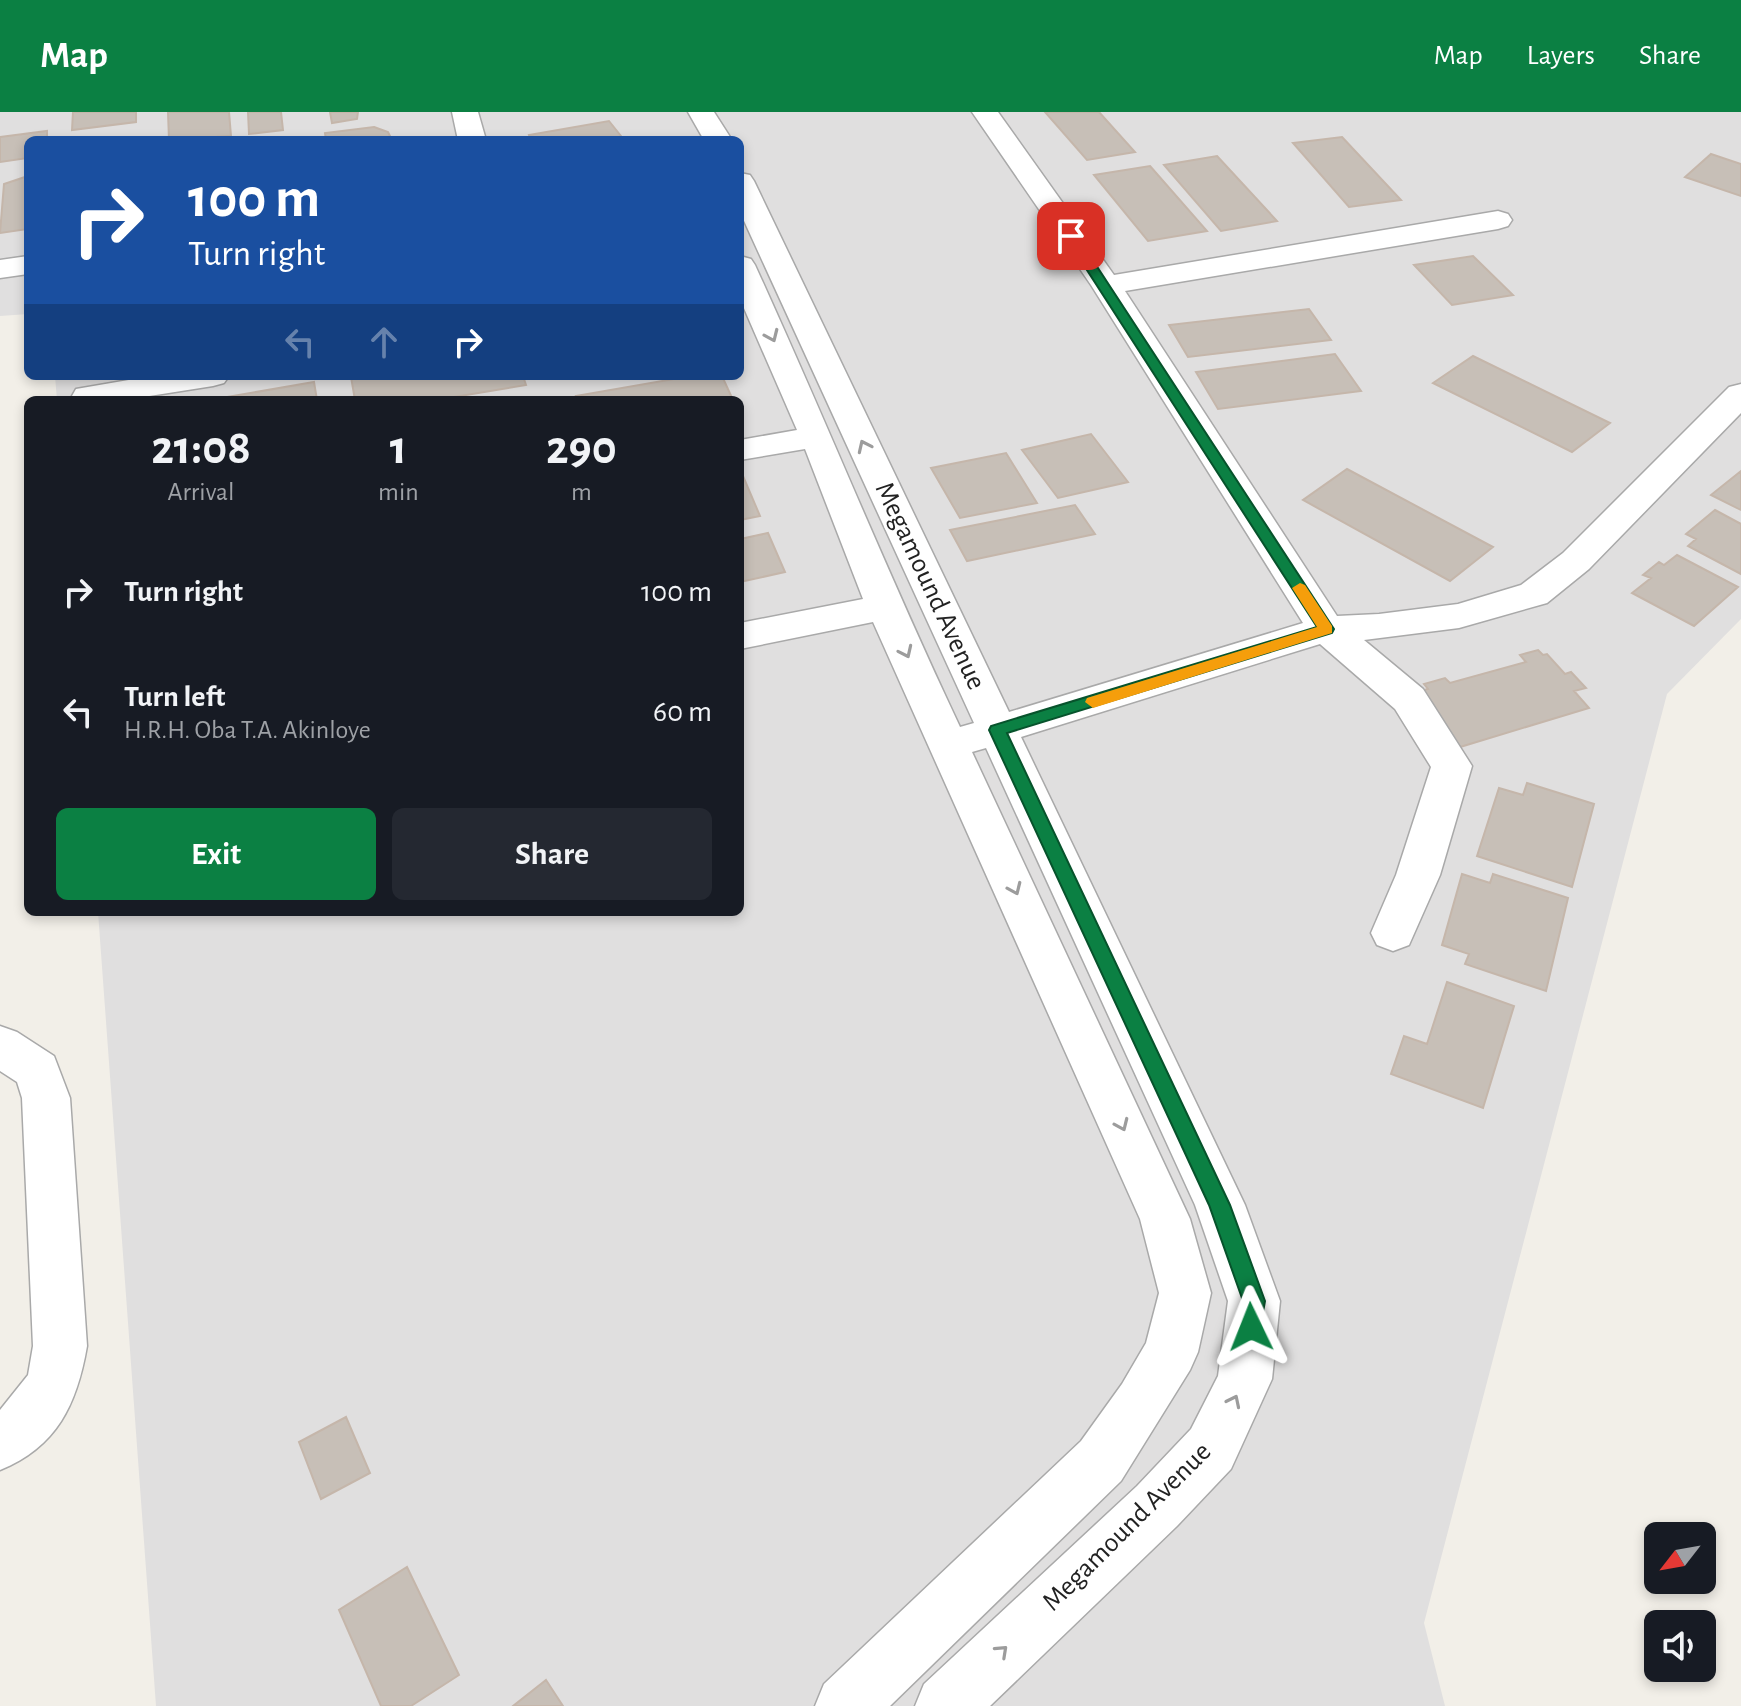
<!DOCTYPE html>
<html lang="en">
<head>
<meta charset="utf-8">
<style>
  body { margin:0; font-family:"Alegreya Sans",sans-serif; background:#242831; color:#f1f3f6; height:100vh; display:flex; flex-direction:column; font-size:30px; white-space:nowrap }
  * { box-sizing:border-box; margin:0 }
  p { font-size:26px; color:#9ea1a6 }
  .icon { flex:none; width:44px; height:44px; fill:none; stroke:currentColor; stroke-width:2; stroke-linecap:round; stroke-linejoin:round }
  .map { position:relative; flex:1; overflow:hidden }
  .panel { position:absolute; left:24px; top:284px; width:720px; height:520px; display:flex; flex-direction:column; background:#171b24; border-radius:12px; box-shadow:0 4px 12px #0003 }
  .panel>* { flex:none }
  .guide { position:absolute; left:24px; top:24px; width:720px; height:244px; border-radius:12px; box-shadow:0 4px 12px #0003; background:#1a4fa0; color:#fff; overflow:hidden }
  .needle { width:52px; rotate:239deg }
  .tools { position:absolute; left:1644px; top:1410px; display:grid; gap:16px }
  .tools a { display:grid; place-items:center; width:72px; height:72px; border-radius:12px; background:#171b24; box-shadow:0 4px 12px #0003; font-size:40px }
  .pin { position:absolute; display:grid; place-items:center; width:68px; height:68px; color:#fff; margin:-34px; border-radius:16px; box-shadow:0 4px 12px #0006 }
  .me { position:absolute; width:88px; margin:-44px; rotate:358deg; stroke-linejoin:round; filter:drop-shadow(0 0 6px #0008) }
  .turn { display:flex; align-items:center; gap:28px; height:168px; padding:0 32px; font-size:36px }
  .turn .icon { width:104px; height:104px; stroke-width:2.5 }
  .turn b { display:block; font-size:56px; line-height:68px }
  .lanes { display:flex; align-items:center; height:76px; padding:0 32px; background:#0003; justify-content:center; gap:40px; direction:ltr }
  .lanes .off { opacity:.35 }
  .eta { display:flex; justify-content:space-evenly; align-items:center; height:136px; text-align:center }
  .eta b { font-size:48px; font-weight:600; line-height:56px }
  .primary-button { display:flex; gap:16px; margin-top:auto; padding:16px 32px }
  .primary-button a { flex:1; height:92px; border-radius:12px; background:#0b8043; color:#fff; font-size:32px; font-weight:600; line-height:92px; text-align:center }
  .primary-button a+a { background:#242831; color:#f1f3f6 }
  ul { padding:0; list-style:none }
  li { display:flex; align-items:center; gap:24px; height:120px; padding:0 32px }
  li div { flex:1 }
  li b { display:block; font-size:30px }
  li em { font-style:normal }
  header { display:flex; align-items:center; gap:48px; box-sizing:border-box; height:112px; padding:0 40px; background:#0b8043; color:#fff }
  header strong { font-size:38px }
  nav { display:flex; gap:44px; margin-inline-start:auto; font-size:28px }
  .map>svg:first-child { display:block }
</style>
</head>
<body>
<header>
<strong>Map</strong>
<nav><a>Map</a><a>Layers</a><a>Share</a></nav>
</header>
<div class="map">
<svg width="1741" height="1594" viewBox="0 0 1741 1594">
  <rect width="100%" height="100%" fill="#f2efe8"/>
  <path fill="#e0dfdf" d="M0,0h1741v507l-74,75 -243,929 21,83h-1289l-58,-794h642v-512h-683l-2,-24h685v-236h-712v174l-28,2z"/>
  <path fill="#c7bfb7" stroke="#c5b6aa" stroke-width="2" d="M73,0h63v10l-64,8z
    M168,0h61l2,24 -62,4z
    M248,0h33l2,18 -34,4z
    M330,0h28l-1,7 -25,4z
    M1045,0h54l36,40 -48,8z
    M609,9l12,15v4h-90l-2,-5z
    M374,15l14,5 4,8h-66l-1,-7z
    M47,19v9h-19v18l-28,4v-25z
    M1342,25l59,63 -52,7 -56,-64z
    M1711,42l30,10v32l-56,-19z
    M1217,44l60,65 -56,10 -57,-66z
    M1150,54l57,65 -59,10 -54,-66z
    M28,64v53l-28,4 4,-49z
    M1473,144l40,39 -61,10 -38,-40z
    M1309,197l22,31 -143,17 -19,-32z
    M1335,242l26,37 -143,18 -22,-37z
    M1473,244l137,67 -38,29 -139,-69z
    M523,264l3,9 -90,15h-81l-4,-23z
    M691,264h31l11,24h-155l-2,-4z
    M314,270l3,18h-107z
    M1091,322l37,48 -70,16 -36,-48z
    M1006,341l31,50 -77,15 -29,-50z
    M1347,357l146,78 -43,34 -147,-81z
    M1741,359v39l-30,-15z
    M740,364h3l17,40 -20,4z
    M1075,393l20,29 -128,27 -17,-31z
    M1715,398l26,14v50l-53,-28 8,-7 -10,-5z
    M768,421l17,39 -45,10v-43z
    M1677,443l61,32 -44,39 -62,-33 19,-15 -8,-3 16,-13 5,3z
    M1538,538l5,5 4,-1 18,20 6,-2 15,16 -12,3 15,17 -129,39 -46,-54 14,-4 -4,-5 21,-6 5,5 76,-21 -6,-7z
    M1527,671l67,21 -22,83 -95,-31 22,-68 24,7z
    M1462,762l28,9 3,-9 75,24 -22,93 -81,-27 4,-10 -27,-9z
    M1447,870l67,24 -31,102 -92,-34 13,-38 23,8z
    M346,1305l24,56 -49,26 -22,-57z
    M407,1455l52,108 -48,31h-30l-42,-96z
    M546,1568l17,26h-50z"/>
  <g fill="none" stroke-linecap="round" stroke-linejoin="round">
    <defs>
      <path id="minor" d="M452,0h26l8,28h-28z
        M688,0h26l18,28h-28z
        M972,0h26l116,163 384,-64 10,3 4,6 -4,6 -10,3 -373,62 212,325 42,-2 79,-10 63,-19 42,-32 166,-166 12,-3v29l-152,156 -42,34 -88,25 -95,12 59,49 49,77 -32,109 -31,70 -16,6 -16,-6 -6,-12 25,-58 35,-108 -36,-58 -75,-65 -299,93 224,468 35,96 -8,78 -41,90 -54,57 -187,180h-75l9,-22 213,-198 54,-57 27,-53 10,-75 -33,-96 -209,-457 -14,4 218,467 21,74 -13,59 -8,18 -69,111 -231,225h-75l9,-22 257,-243 41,-57 24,-41 13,-50 -19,-74 -267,-597 -133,27v-26l123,-24 -58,-150 -65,11v-20l57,-10 -57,-131v-43l11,3 4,6c70,153 133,310 205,462l14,-4 -234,-511v-39l10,2 4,6 255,531 294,-89 -212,-338z
        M28,144v18l-28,4v-18z
        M152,264h77l-5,7 -11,3 -89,14h-50l-2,-4 4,-7z
        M0,914l17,6 37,24 16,42 17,248c-10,58 -30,101 -87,124v-60l28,-35 5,-29 -11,-248 -5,-16 -17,-11z"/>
    </defs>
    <use href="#minor" stroke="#a9a9a9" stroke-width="3"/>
    <use href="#minor" fill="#fff" fill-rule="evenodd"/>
  </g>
  <defs><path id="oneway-chevron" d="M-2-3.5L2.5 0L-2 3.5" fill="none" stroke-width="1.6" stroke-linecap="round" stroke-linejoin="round" transform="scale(2)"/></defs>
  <g stroke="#9c9c9c">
    <use href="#oneway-chevron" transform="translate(772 224) rotate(66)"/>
    <use href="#oneway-chevron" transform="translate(864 334) rotate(-115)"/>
    <use href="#oneway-chevron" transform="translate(906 540) rotate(65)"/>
    <use href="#oneway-chevron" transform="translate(1015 777) rotate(66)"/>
    <use href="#oneway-chevron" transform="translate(1122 1013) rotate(66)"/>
    <use href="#oneway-chevron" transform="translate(1234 1289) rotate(-64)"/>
    <use href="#oneway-chevron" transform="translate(1002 1539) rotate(-43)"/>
  </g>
  <path fill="#0b8043" stroke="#07532c" stroke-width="2" d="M1071,120l6,4 257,393 -2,4 -325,100 223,472 35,96 -6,34 -8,3 -8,-3 -3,-8 3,-26 -34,-96 -220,-475 2,-4 326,-99 -252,-391z"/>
  <path fill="#f59e0b" d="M1300,471l5,2 27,41v7l-239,75 -8,-6 2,-4 230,-71 -25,-39z"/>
  <g text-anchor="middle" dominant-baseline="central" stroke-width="6" stroke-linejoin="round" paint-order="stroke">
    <g font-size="28" fill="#222" stroke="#fff">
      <text transform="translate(930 474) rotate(65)">Megamound Avenue</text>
      <text transform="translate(1127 1415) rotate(-45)">Megamound Avenue</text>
    </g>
  </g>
</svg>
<div class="tools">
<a><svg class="needle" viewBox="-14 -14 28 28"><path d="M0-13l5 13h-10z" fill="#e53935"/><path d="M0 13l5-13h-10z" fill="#9ea1a6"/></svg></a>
<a><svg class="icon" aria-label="sound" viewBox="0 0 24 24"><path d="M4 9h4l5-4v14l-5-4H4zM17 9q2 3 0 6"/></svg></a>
</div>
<div class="pin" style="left:1071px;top:124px;background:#d93025"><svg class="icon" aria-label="arrive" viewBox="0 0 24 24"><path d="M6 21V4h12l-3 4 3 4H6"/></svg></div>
<svg class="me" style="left:1251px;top:1215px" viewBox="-20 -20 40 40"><path d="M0-17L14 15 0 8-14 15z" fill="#0b8043" stroke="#fff" stroke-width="4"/></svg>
<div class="guide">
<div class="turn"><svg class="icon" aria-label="right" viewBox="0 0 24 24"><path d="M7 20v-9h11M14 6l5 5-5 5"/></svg><div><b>100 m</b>Turn right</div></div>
<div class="lanes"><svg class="icon off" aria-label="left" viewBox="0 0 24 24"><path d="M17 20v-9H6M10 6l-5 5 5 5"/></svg><svg class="icon off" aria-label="ahead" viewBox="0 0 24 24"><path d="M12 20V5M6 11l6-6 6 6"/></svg><svg class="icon" aria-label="right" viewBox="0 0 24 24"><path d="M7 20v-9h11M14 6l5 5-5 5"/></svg></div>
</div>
<section class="panel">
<div class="eta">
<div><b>21:08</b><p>Arrival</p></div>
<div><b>1</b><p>min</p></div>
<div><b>290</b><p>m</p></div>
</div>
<ul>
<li><svg class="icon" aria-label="right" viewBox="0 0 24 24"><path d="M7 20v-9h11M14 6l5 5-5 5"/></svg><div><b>Turn right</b></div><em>100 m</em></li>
<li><svg class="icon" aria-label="left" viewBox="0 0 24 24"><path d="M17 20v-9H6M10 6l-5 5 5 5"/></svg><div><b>Turn left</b><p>H.R.H. Oba T.A. Akinloye</p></div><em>60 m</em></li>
</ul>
<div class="primary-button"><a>Exit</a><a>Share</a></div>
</section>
</div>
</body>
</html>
